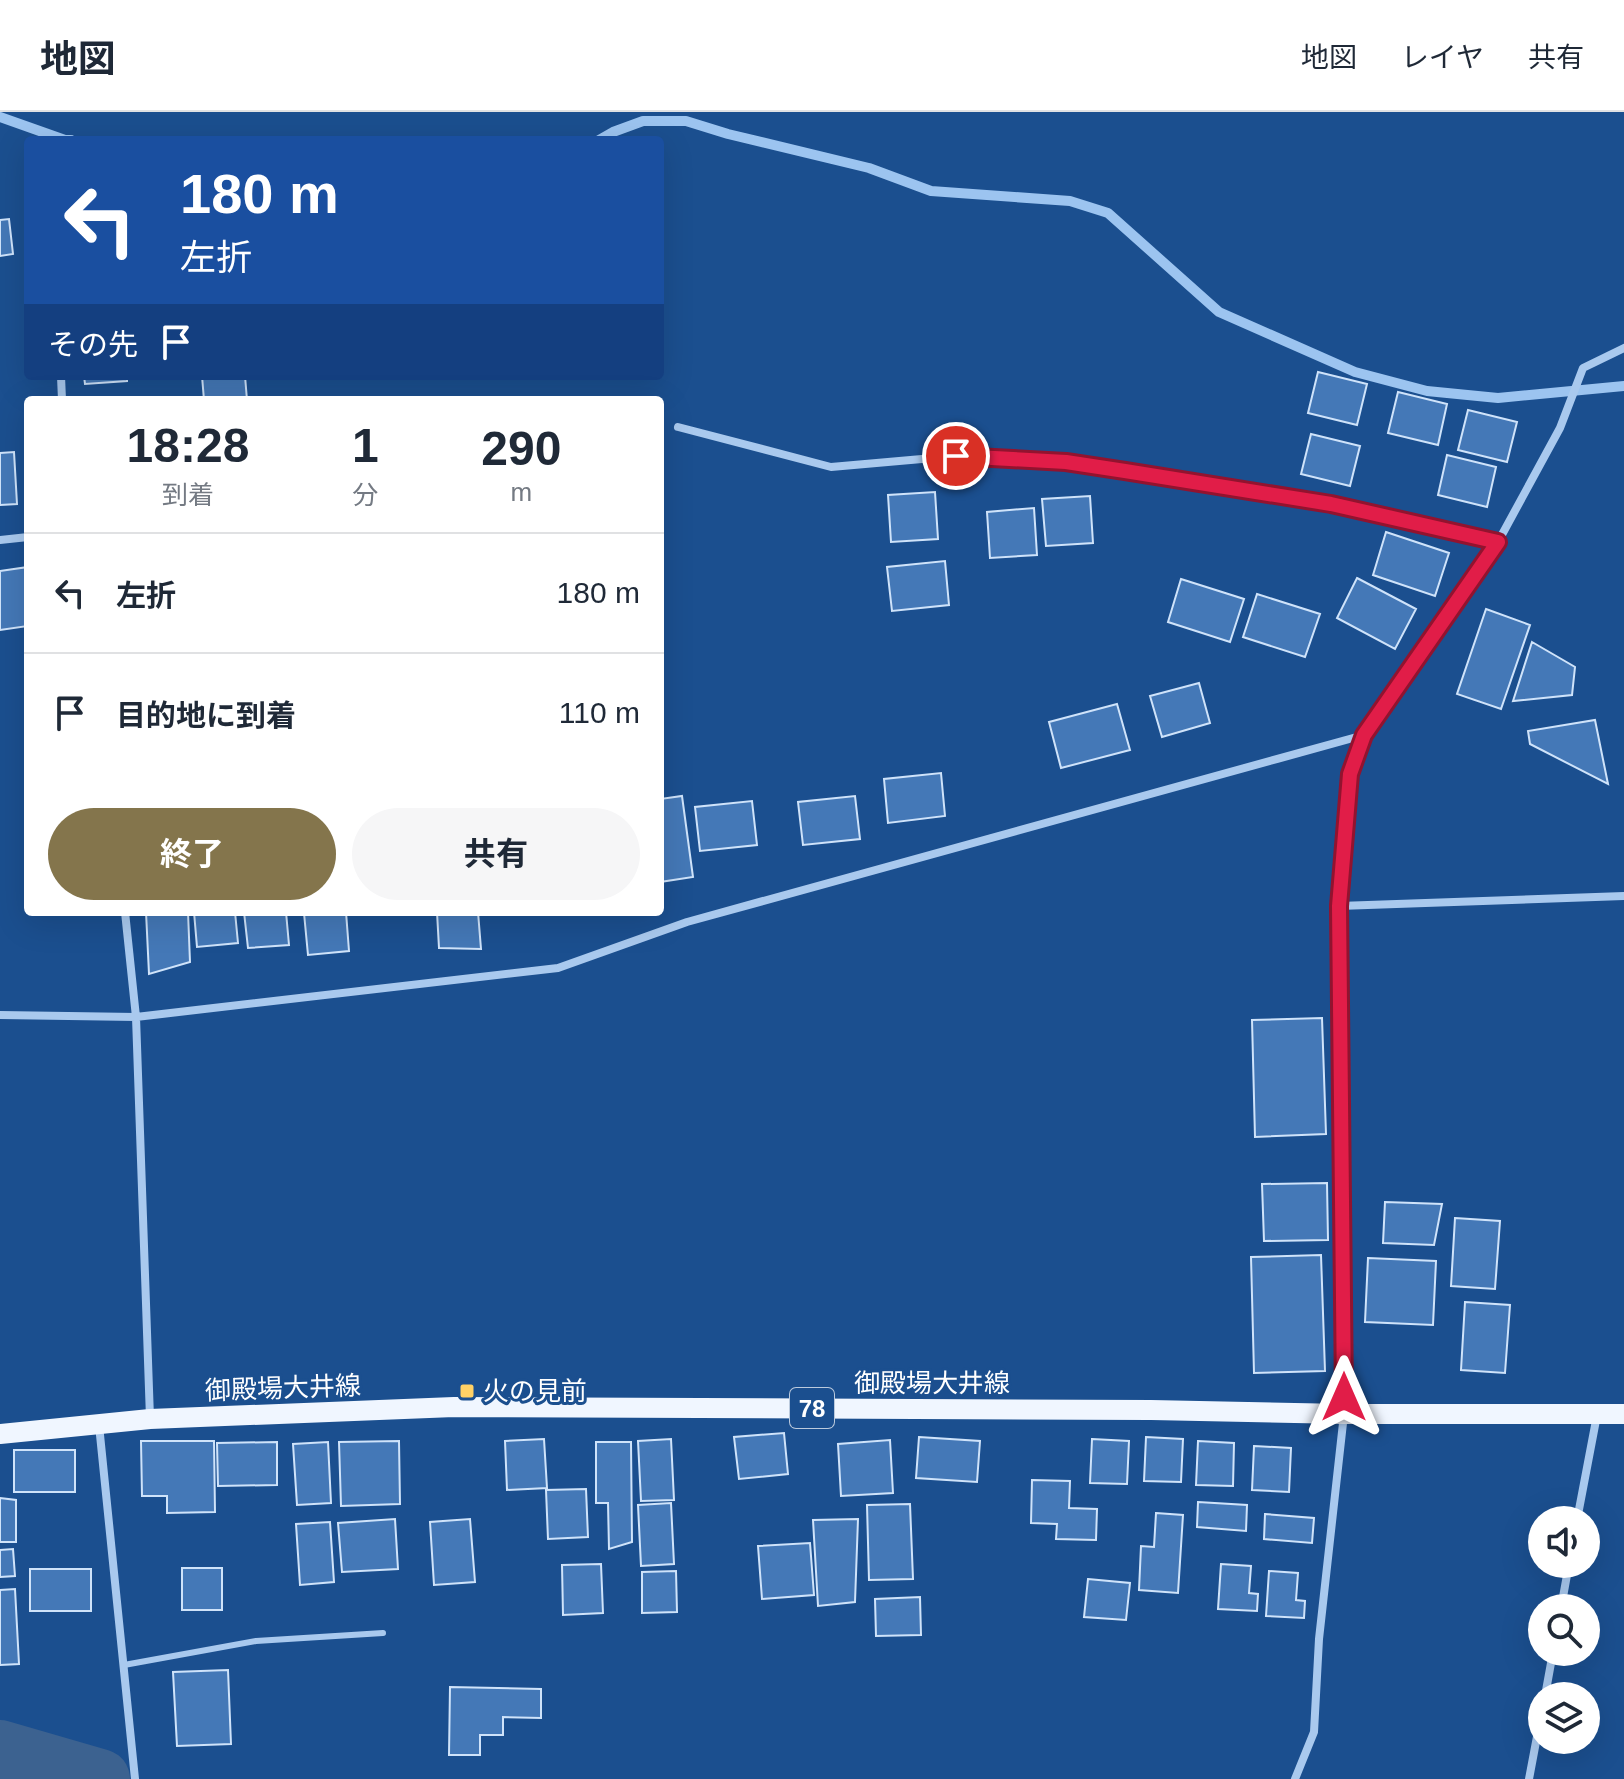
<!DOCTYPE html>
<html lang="ja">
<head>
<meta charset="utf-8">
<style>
  body { margin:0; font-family:Arial,"Noto Sans JP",sans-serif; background:#f6f6f7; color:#1f2937; height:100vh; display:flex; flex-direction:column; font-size:30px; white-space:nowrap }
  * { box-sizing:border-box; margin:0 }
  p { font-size:26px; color:#747a83 }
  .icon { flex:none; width:44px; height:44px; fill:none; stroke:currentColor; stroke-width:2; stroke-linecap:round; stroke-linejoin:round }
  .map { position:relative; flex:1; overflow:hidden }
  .drawer { position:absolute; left:24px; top:284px; width:640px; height:520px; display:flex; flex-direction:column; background:#fff; border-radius:8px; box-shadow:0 8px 32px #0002 }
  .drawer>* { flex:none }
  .guide { position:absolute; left:24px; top:24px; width:640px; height:244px; border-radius:8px; box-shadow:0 8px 32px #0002; background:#1a4fa0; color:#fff; overflow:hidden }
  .buttons { position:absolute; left:1528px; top:1394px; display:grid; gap:16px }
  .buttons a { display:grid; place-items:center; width:72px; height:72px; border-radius:50%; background:#fff; box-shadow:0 8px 32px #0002; font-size:40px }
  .pin { position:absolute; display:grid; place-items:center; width:68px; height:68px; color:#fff; margin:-34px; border:4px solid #fff; border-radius:50%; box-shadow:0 2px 8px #0007 }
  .me { position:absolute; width:88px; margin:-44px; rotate:0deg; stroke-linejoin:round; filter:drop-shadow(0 0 6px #0008) }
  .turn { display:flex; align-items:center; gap:28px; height:168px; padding:0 24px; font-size:36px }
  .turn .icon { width:104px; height:104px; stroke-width:2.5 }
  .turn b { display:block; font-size:56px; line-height:68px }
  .then { display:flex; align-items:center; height:76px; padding:0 24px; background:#0003; gap:16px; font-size:30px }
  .eta { display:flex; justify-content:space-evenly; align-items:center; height:136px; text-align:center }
  .eta b { font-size:48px; font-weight:700; line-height:56px }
  .cta { display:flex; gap:16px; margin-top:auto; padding:16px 24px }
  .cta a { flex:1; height:92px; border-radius:48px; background:#84754c; color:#fff; font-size:32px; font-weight:700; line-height:92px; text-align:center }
  .cta a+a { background:#f6f6f7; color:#1f2937 }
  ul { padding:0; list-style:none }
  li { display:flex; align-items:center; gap:24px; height:120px; padding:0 24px; border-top:2px solid #e0e1e3 }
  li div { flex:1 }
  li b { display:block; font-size:30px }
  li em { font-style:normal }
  header { display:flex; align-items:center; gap:48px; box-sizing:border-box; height:112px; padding:0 40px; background:#fff; border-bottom:2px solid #e0e1e3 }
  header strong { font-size:38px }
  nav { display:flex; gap:44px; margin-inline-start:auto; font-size:28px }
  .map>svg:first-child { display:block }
</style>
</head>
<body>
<header>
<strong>地図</strong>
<nav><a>地図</a><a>レイヤ</a><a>共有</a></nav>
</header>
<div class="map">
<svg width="1624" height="1667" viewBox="0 0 1624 1667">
  <rect width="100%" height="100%" fill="#1b4f8f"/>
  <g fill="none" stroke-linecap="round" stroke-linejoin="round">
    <path stroke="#9cc4f0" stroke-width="10" d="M0,5l65,23h6
      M599,28l14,-8 30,-11h43l42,13 141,34 62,23 139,10 38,12 111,99 136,60 72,19 71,7 126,-12"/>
    <path stroke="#3c6290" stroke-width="60" d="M0,1638l100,29"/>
  </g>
  <path fill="#4478b7" stroke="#cfe3fa" stroke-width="2" d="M9,107l4,35 -13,2v-36z
    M1318,260l49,12 -10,41 -49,-12z
    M84,264h43v5l-42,3z
    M202,264h43l2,24h-43z
    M1398,280l49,12 -9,41 -50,-12z
    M1468,298l49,12 -10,40 -49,-12z
    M1311,322l49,12 -10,40 -49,-12z
    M14,340l3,52 -17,1v-52z
    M1447,343l49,12 -9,40 -49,-12z
    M935,380l3,47 -47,3 -3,-47z
    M1090,384l3,47 -47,3 -4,-47z
    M1034,396l3,47 -47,3 -3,-46z
    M1386,420l63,21 -14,43 -62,-21z
    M945,449l4,44 -57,6 -5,-44z
    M28,455v59l-28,4v-59z
    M1357,466l59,31 -21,40 -58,-31z
    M1181,467l63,20 -14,43 -62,-20z
    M1257,482l63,20 -15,43 -62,-20z
    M1486,497l44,16 -29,84 -44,-15z
    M1532,530l43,25 -3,28 -59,6z
    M1199,571l11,40 -48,14 -12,-41z
    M1117,592l13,46 -69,18 -12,-46z
    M1595,608l13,64 -78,-40 -2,-13z
    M941,661l4,43 -57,7 -4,-44z
    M682,684l11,81 -33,5v-83z
    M855,684l5,43 -57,6 -5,-43z
    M752,689l5,44 -57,6 -5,-44z
    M146,800h42l2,50 -41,12z
    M194,800h41l3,31 -41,4z
    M244,800h42l3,33 -41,3z
    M316,800h30l3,39 -41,4 -4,-42z
    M437,800h41l3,37 -42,-1z
    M1322,906l4,116 -71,3 -3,-117z
    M1327,1071l1,57 -64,1 -2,-57z
    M1385,1090l57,2 -8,41 -51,-2z
    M1455,1106l45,3 -5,68 -44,-3z
    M1321,1143l4,116 -71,2 -3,-116z
    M1368,1146l68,3 -3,64 -68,-3z
    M1465,1190l45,3 -5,68 -44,-3z
    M784,1321l4,41 -49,5 -5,-42z
    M919,1325l61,4 -3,41 -61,-4z
    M1146,1325l37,2 -2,43 -37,-1z
    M544,1327l3,49 -40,2 -2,-49z
    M671,1327l3,61 -33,1 -3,-60z
    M1092,1327l37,2 -2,43 -37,-1z
    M890,1328l3,53 -52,3 -3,-52z
    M141,1329h73l1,71 -48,1v-17h-25z
    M399,1329l1,63 -59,2 -2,-64z
    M1198,1329l36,2 -1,43 -37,-1z
    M277,1330v43l-59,1 -1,-43z
    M328,1330l3,61 -34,2 -4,-61z
    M596,1330h35l1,100 -23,7 -1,-46h-12z
    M1254,1334l37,2 -2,44 -37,-2z
    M14,1338h61v42h-61z
    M1032,1368l38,1 -1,27 28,1 -1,31 -40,-1 1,-15 -26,-1z
    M586,1377l2,48 -40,2 -2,-49z
    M0,1386l16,2v42h-16z
    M1198,1390l49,3 -1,26 -49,-4z
    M671,1391l3,61 -33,2 -3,-61z
    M910,1392l3,75 -44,1 -2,-75z
    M1156,1401l27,2 -5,78 -39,-3 2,-44 13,1z
    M1265,1402l49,4 -2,25 -48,-4z
    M395,1407l3,50 -56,3 -4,-49z
    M470,1407l5,63 -41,3 -4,-63z
    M858,1407l-3,83 -37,4 -5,-86z
    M330,1410l4,60 -34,3 -4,-61z
    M810,1431l4,52 -52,4 -4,-53z
    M13,1437l2,27 -15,1v-27z
    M601,1452l2,49 -40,2 -1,-50z
    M1221,1452l30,2 -2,27 9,1 -1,17 -39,-2z
    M182,1456h40v42h-40z
    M30,1457h61v42h-61z
    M676,1459l1,41 -35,1v-41z
    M1269,1459l29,2 -2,27 9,1 -1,17 -38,-2z
    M1088,1467l42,4 -4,37 -42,-3z
    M15,1477l4,75 -19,1v-75z
    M920,1485l1,38 -45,1 -1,-37z
    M228,1558l3,74 -54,2 -4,-74z
    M450,1575l91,2v29l-38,-1v18h-23v20h-31z"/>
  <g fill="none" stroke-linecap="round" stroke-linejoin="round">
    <path stroke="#a9c9ee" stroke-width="6" d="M124,1553l132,-24 127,-8"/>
    <path stroke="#a9c9ee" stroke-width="8" d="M61,264l1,24
      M678,315l153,40 125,-11 110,6 265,42 167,38
      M0,428l28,-3
      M1339,794l285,-10
      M125,800l11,105 14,401
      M0,903l136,2 422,-49 129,-46 677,-187
      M99,1313l36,354
      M1577,1408l20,-105
      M1561,1496l8,-44
      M1545,1584l8,-44
      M1295,1667l19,-47 5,-93 25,-225 -5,-508 11,-132 14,-39 134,-193 62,-114 23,-60 41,-20
      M1529,1667l13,-69"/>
    <path stroke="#f0f6ff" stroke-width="20" d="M0,1322l150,-15 304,-12 697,3 193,4h280"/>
  </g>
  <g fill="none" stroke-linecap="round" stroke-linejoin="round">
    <defs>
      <path id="route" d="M956,344l110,6 59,9 206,33 167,38 -134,193 -14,39 -11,132 5,491"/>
    </defs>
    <use href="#route" stroke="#92132f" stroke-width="20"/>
    <use href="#route" stroke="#e11d48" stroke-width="14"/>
  </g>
  <rect fill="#ffd166" stroke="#1b4f8f" stroke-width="3" x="459" y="1271" width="16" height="16" rx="4"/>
  <g text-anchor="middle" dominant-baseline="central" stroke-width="6" stroke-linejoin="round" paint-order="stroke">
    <rect fill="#1b4f8f" stroke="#bbcadd" stroke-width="2" x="790" y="1276" width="44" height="40" rx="6"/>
    <g font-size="24" font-weight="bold" fill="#fff">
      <text x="812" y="1296">78</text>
    </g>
    <g font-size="26" fill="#fff" stroke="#1b4f8f">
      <text x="932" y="1271">御殿場大井線</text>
      <text transform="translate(283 1276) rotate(-2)">御殿場大井線</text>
    </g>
    <g font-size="26" fill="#fff" stroke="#1b4f8f" text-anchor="start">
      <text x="483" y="1279">火の見前</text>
    </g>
  </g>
</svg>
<div class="buttons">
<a><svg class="icon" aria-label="sound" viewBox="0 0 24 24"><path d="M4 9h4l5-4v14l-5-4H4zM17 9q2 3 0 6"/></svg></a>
<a><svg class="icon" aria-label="search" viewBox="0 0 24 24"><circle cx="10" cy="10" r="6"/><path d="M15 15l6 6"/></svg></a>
<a><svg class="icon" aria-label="layers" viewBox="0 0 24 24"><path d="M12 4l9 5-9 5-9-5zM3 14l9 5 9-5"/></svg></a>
</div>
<div class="pin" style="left:956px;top:344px;background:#d93025"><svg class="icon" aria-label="arrive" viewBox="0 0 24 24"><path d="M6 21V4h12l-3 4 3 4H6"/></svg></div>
<svg class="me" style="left:1344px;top:1285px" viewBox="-20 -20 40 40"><path d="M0-17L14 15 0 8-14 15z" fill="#e11d48" stroke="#fff" stroke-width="4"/></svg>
<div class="guide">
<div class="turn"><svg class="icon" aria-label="left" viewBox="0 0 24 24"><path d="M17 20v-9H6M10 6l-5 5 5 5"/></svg><div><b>180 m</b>左折</div></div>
<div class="then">その先<svg class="icon" aria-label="arrive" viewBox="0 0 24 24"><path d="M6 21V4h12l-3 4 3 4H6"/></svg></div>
</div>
<section class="drawer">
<div class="eta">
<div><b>18:28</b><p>到着</p></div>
<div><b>1</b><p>分</p></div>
<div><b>290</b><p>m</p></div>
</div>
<ul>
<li><svg class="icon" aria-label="left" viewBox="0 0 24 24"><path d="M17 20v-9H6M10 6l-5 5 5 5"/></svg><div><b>左折</b></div><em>180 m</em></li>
<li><svg class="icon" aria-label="arrive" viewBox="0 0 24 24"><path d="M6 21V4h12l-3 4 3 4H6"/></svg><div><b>目的地に到着</b></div><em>110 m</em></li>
</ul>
<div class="cta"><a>終了</a><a>共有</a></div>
</section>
</div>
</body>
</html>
